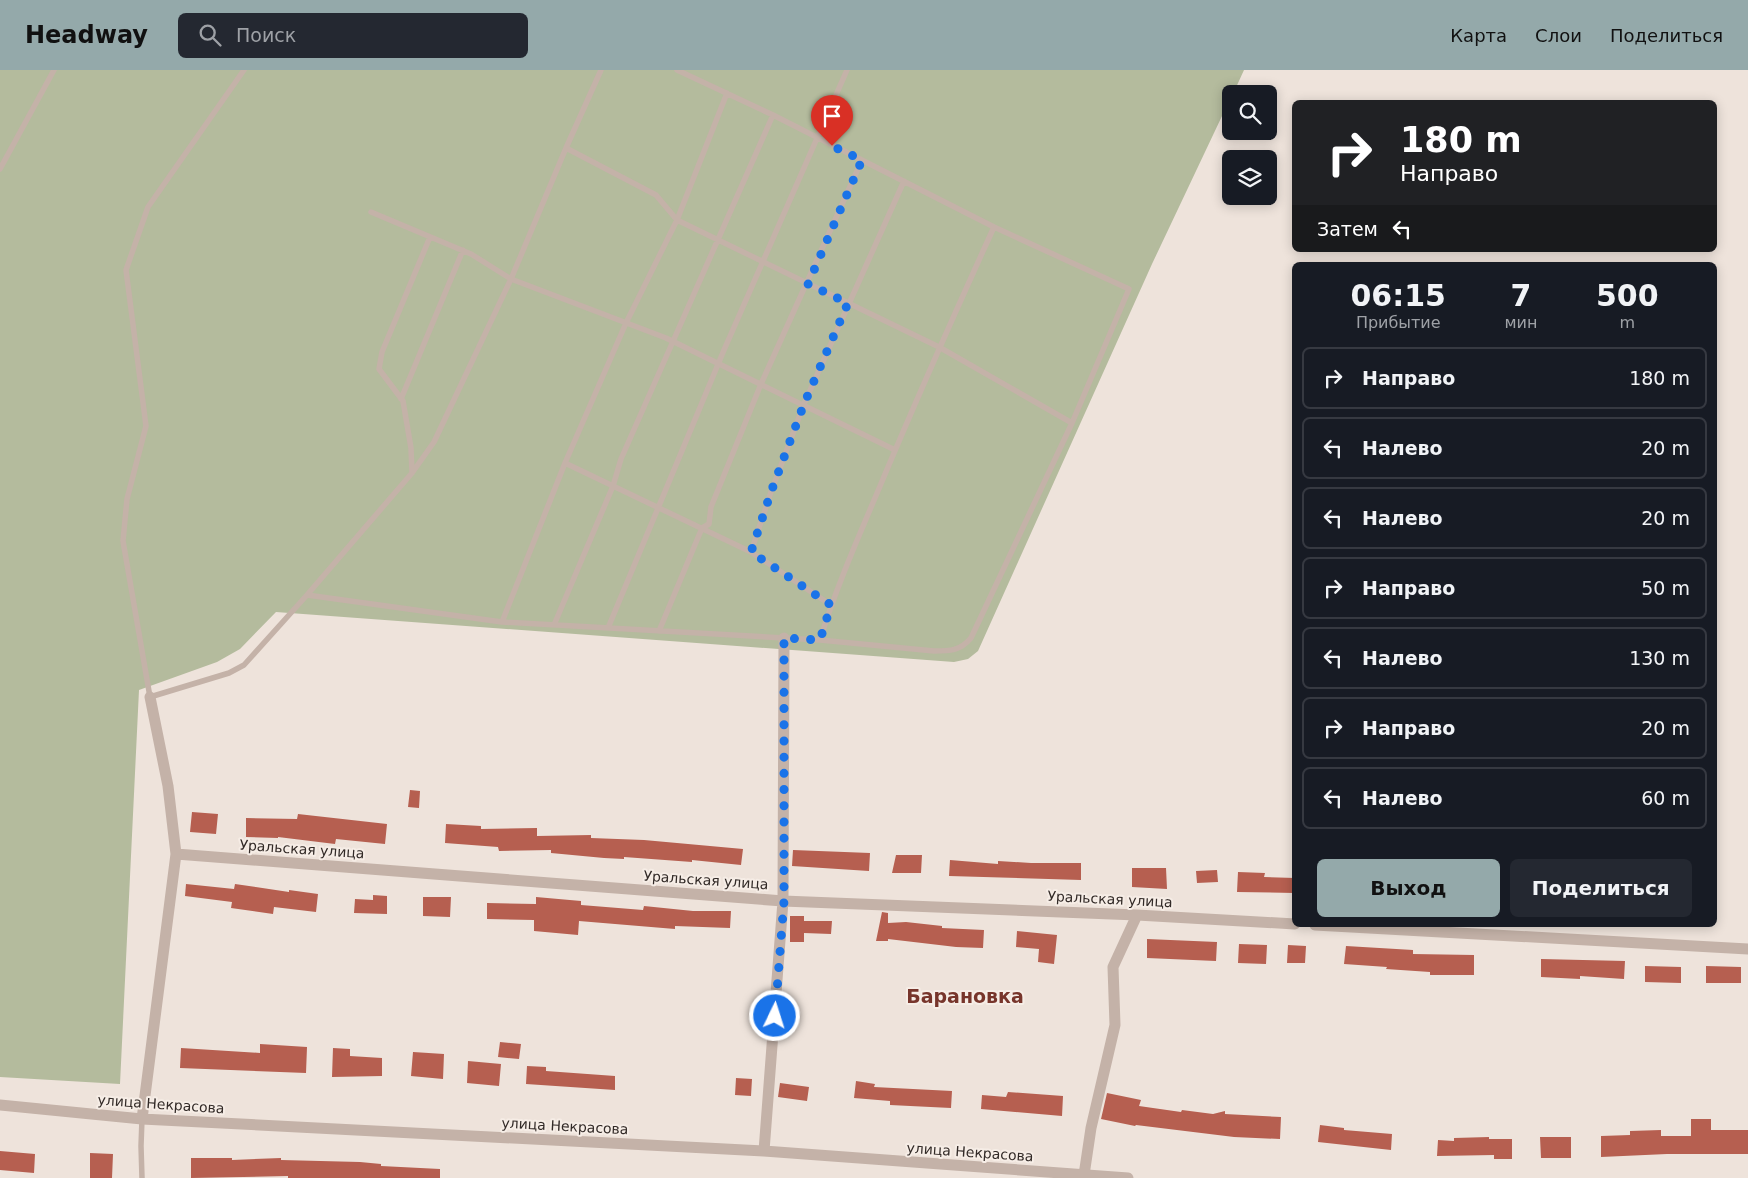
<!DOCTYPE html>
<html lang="ru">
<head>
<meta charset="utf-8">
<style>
  body { margin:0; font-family:"DejaVu Sans",sans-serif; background:#242831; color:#f1f3f6; height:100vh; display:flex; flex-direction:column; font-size:19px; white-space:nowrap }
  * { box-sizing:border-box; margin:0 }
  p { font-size:16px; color:#9ea1a6 }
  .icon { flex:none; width:28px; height:28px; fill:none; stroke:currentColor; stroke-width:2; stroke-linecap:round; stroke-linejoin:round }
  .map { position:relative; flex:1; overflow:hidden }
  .drawer { position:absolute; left:1292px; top:192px; width:425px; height:665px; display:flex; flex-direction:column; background:#171b24; border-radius:8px; box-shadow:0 2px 12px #0003 }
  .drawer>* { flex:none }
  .top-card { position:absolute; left:1292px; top:30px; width:425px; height:152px; border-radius:8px; box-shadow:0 2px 12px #0003; background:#202124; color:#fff; overflow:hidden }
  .controls { position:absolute; left:1222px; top:15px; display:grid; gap:10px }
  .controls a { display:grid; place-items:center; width:55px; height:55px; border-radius:8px; background:#171b24; box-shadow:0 2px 12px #0003; font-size:25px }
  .pin { position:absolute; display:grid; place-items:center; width:42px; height:42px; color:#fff; margin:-51px -21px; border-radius:50% 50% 50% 0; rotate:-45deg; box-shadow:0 0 5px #0007 }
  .pin .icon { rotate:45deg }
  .me { position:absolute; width:55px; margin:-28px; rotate:4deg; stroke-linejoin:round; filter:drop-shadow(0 0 4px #0008) }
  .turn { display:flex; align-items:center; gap:18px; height:105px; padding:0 25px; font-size:22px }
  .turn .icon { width:65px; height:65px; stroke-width:2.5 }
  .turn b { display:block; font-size:35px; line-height:42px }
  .then { display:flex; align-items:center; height:48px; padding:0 25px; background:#0003; gap:10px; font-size:19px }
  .eta { display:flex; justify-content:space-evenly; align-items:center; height:85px; text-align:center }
  .eta b { font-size:30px; font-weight:700; line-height:35px }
  .button { display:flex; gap:10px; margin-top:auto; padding:10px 25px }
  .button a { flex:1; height:58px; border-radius:8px; background:#94a9aa; color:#111; font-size:20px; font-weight:700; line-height:58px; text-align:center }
  .button a+a { background:#242831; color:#f1f3f6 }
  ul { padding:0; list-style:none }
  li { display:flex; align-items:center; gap:15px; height:62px; margin:0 10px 8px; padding:0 15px; border:2px solid #363941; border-radius:8px }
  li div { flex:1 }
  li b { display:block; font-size:19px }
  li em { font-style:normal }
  header { display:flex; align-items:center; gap:30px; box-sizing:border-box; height:70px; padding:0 25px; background:#94a9aa; color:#111 }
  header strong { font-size:24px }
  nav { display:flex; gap:28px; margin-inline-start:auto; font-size:18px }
  .search { width:350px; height:45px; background:#242831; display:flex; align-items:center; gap:12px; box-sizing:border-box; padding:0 18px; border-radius:8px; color:#9ea1a6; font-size:19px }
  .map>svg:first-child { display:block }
</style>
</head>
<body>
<header>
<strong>Headway</strong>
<div class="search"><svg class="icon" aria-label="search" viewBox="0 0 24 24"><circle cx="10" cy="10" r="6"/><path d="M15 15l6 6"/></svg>Поиск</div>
<nav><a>Карта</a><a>Слои</a><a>Поделиться</a></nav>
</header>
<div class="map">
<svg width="1748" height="1108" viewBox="0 0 1748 1108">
  <rect width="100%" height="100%" fill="#eee3db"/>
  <path fill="#b4bb9d" d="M0,0h1244l-11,24h-2v3l-79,167 -174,387 -10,8 -14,3 -678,-50 -36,37 -23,13 -78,28 -19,394 -120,-7z"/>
  <path fill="#b65f50" d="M410,720l10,1 -1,17 -11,-1z
    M192,742l26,2 -2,20 -26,-2z
    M298,744l89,10 -2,20 -49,-5 -1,5 -57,-7v1l-32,-1v-19l51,1z
    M446,754l35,2v3l56,-1v8l54,-1v3l53,2 99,9 -2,16 -49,-5v2l-68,-5v2l-20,-1 -53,-5v-3l-52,1 -1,-4 -53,-4z
    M793,780l77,3 -1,18 -77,-5z
    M896,785h26l-1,18h-29z
    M950,790l48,4v-3l33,2h50v17l-132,-4z
    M1132,798h34l1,21 -35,-2z
    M1217,800l1,12 -21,1 -1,-12z
    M1238,802l27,1 -1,4 31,1v15l-58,-1z
    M186,814l48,5 1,-5 54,8v-2l29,4 -2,18 -42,-5 -1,7 -42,-6 1,-6 -47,-6z
    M373,825l14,1v18l-33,-1 1,-14 18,1z
    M423,827h28l-1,20 -27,-1z
    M536,827l45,4v4l62,5 1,-4 49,5h38l-1,17 -55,-2v3l-96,-8 -1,14 -44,-4v-11l-47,-1v-16l49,1z
    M882,842l6,1v10l18,-1 36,4v2l42,2 -1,18 -27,-1 -68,-8v2h-12z
    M790,846h14v5h28l-1,13 -27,-1v9h-14z
    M1017,861l40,4 -3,29 -16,-2 1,-13 -23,-2z
    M1147,869l70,3 -1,19 -69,-3z
    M1239,874l28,1 -1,19 -28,-1z
    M1288,875l18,1 -1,17h-18z
    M1346,876l67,4v4l61,1v20h-44v-3l-44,-3 1,-2 -43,-3z
    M1541,889l84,2 -1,18 -44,-3v3l-39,-2z
    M1645,896l36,1v16l-36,-1z
    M1706,896l35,1v16h-35z
    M500,972l21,2 -2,15 -21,-2z
    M260,974l47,3 -1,26 -126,-5 1,-20 79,5z
    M333,978l17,1v7l32,2v18l-50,1z
    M413,982l31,2 -1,25 -32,-3z
    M468,991l33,3 -2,22 -32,-3z
    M527,996l19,1v4l69,5v14l-89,-6z
    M736,1008l16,1 -1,17 -16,-1z
    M856,1011l19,3 -1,3 78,4 -1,17 -61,-3v-4l-36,-3z
    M780,1013l29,4 -2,14 -29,-4z
    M1008,1022l55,4 -1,20 -81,-7 1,-14 24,2z
    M1107,1023l34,7 -2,6 42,6 1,-2 31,4 12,-3v3l56,3 -1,22 -46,-2 -98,-12 -1,1 -34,-7z
    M1691,1049h20v11h37v24h-81l-66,3v-21l29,-1v-4l31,-1v6h30z
    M1320,1055l24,3v2l48,4 -1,16 -73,-8z
    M1489,1067v2h23v20h-18v-4l-57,1 1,-16 16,1v-3z
    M1540,1067h31v21h-30z
    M0,1081l35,3 -1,19 -34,-3z
    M90,1083l23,1 -1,24h-22z
    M191,1088h41v2l49,-2v2l79,2 21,2v2l59,3v9h-152v-2l-97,2z"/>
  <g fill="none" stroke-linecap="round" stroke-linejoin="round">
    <path stroke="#c4b2a8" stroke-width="5.5" d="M244,0l-96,137 -22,63 20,156 -19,73 -4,42 27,156 79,-24 15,-8 63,-70 195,27 318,18 114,11c16,0 26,0 37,-13l101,-215 57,-134 -135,-62 -221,-112 -96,-45
      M566,78l90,47 21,25 262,127 133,76
      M0,99l54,-99
      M371,142l100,42 40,25 155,59 229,112
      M401,329l62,-149
      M565,393l186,89 80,53
      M412,403l-1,-25 -8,-47 -24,-32 3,-17 48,-115
      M751,482l20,-60 33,-88 100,-223
      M307,525l105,-122 22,-31 77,-163 55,-131 35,-78
      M502,552l63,-159 61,-140 51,-103 50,-127
      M554,555l59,-139 8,-27 152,-344
      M608,558l116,-278 123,-280
      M659,561l43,-103 7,-4 2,-17 50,-123 101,-224
      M820,570c15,-49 35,-95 55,-142 38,-91 78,-181 119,-271
      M142,1108l-1,-32 1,-27"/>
    <path stroke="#c4b2a8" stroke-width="11" d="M176,784l607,47 354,14 158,9
      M1315,855l433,24
      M0,1035l142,14 622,32 364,27
      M142,1049l34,-265 -8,-68 -18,-89
      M764,1081l19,-250 1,-263
      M1084,1105l7,-47 24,-103 -2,-58 24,-52"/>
  </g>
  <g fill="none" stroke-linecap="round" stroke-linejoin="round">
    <path stroke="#1a73e8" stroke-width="9" stroke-dasharray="0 16.2" d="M775,946l9,-115v-263l36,2 11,-35 -80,-53 20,-60 33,-88 44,-101 -40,-19 54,-124 -30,-14"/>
  </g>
  <g text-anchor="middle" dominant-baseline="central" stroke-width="4" stroke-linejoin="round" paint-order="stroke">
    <g font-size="14" fill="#322a27" stroke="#f6ede6">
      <text transform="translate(302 779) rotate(4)">Уральская улица</text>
      <text transform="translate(706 810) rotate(4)">Уральская улица</text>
      <text transform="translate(1110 829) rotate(3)">Уральская улица</text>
      <text transform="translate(161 1034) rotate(4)">улица Некрасова</text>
      <text transform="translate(565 1056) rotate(3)">улица Некрасова</text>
      <text transform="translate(970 1082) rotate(4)">улица Некрасова</text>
    </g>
    <g font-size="19" font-weight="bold" fill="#77352b" stroke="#f6ede6">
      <text x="965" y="926">Барановка</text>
    </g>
  </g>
</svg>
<div class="controls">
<a><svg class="icon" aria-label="search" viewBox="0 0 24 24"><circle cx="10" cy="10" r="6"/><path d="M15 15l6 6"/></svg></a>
<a><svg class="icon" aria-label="layers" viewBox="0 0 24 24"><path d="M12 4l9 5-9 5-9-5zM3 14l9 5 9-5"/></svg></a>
</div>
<div class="pin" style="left:832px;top:76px;background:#d93025"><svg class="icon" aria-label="arrive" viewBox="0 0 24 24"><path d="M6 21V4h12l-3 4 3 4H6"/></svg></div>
<svg class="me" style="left:775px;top:946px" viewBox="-20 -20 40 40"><circle r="17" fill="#1a73e8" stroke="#fff" stroke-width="3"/><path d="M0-11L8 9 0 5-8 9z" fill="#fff"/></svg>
<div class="top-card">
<div class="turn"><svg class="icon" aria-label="right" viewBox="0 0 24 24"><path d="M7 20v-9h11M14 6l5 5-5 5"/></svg><div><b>180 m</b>Направо</div></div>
<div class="then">Затем<svg class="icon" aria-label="left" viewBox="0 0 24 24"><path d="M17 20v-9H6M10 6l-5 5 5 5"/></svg></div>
</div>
<section class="drawer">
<div class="eta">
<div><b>06:15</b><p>Прибытие</p></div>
<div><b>7</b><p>мин</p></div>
<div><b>500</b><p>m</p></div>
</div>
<ul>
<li><svg class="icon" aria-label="right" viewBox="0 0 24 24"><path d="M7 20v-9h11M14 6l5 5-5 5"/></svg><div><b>Направо</b></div><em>180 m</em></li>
<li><svg class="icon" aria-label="left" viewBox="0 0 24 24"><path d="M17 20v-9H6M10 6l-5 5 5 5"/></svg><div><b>Налево</b></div><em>20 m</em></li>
<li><svg class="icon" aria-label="left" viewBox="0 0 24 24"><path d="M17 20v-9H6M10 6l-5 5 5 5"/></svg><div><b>Налево</b></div><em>20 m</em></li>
<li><svg class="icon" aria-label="right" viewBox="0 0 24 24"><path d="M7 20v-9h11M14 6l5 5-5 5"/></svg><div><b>Направо</b></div><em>50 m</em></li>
<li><svg class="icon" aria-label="left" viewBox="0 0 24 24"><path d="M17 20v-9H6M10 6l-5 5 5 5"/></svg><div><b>Налево</b></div><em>130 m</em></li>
<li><svg class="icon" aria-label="right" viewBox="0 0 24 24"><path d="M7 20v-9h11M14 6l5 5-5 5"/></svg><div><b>Направо</b></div><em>20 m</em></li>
<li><svg class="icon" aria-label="left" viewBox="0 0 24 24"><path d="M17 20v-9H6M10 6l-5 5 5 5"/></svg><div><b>Налево</b></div><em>60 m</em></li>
</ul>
<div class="button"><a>Выход</a><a>Поделиться</a></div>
</section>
</div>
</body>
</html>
